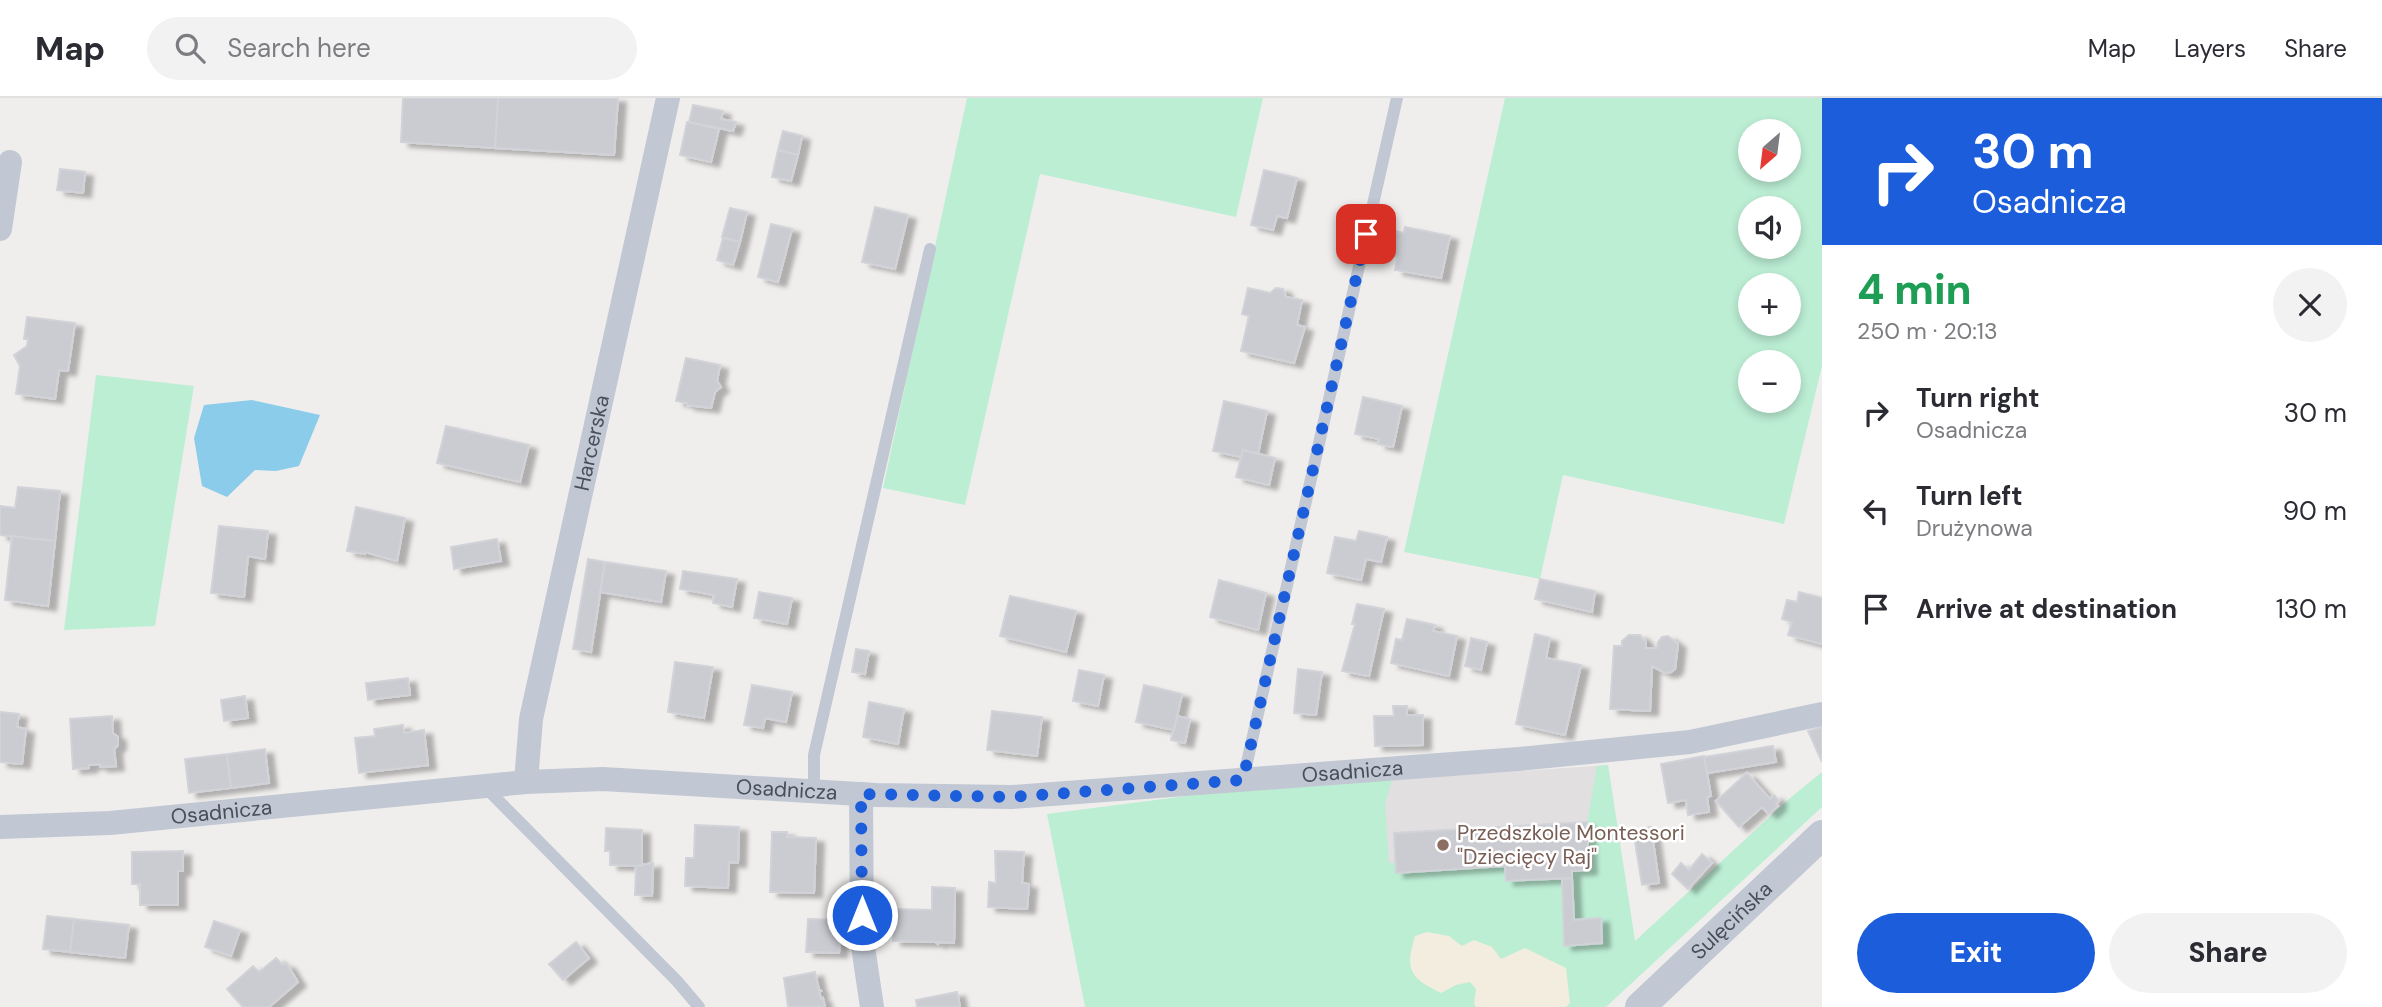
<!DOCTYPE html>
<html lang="en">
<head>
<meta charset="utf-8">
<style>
  body { margin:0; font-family:"DM Sans",sans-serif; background:#f2f2f3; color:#2b2b33; height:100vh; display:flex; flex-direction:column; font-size:26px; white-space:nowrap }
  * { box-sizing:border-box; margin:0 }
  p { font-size:23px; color:#7c7c81 }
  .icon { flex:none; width:38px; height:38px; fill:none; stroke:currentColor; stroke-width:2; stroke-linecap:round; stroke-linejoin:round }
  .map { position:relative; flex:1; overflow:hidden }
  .panel { display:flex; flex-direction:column; background:#fff; width:560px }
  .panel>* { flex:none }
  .banner { background:#1c5ddc; color:#fff; overflow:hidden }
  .needle { width:46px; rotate:208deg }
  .controls { position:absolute; left:1738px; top:21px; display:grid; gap:14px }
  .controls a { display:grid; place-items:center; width:63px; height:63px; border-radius:50%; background:#fff; box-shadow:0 4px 10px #0003; font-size:35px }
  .pin { position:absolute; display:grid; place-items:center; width:60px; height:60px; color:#fff; margin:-30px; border-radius:14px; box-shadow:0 4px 10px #0006 }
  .me { position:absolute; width:77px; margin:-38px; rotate:0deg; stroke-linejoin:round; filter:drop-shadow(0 0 5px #0008) }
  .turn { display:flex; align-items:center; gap:24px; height:147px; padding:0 35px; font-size:32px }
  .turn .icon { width:91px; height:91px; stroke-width:2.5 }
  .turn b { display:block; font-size:49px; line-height:60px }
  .round { display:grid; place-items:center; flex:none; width:74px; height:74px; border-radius:37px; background:#f2f2f3 }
  .headline { display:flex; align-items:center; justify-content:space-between; height:119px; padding:0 35px }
  h1 { font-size:42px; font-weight:800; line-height:52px; color:#1e9e55 }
  .button { display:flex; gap:14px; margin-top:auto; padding:14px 35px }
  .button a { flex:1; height:80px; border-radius:42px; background:#1c5ddc; color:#fff; font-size:28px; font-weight:800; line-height:80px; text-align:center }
  .button a+a { background:#f2f2f3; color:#2b2b33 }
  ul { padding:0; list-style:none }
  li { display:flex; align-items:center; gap:21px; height:98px; padding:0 35px }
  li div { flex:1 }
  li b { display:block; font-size:26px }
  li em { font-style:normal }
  header { display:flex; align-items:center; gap:42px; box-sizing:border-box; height:98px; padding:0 35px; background:#fff; border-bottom:2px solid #e1e1e2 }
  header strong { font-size:33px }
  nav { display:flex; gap:38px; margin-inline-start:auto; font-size:24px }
  .search { width:490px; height:63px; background:#f2f2f3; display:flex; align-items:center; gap:18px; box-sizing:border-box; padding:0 24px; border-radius:38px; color:#7c7c81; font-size:26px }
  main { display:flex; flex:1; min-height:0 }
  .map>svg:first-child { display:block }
</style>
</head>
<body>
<header>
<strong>Map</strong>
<div class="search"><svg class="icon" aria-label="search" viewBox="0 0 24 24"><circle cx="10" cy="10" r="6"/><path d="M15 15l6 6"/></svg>Search here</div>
<nav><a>Map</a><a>Layers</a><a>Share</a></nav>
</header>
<main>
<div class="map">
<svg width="1822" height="909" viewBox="0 0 1822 909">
  <defs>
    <filter id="shadow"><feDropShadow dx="8" dy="4.5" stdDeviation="2" flood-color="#0004"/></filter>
  </defs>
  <rect width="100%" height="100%" fill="#f0eeed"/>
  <path fill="#e1dfe0" d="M1608,667l27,177 -69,65 -349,-215z"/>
  <path fill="#bceed4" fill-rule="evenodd" d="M967,0h296l-27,119 -196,-43 -75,331 -82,-17z
    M1505,0h317v268l-38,158 -221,-49 -23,104 -136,-27zM1750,33h38v39h-38zM1750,110h38v39h-38zM1788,187v39h-38v-39zM1788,264v39h-38v-39z
    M96,277l98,11 -39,240 -91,4z
    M1608,667l27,176 155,-143 32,-26v35l-216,200h-521l-38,-193 170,-22 175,-12 -7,24 4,59h6l1,9 109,-6 1,15 56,-2 2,67 38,-3 -1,-25 -27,2 -2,-49 17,-1 -2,-48 10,-56z"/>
  <path fill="#f2edde" d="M1427,834l22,4 13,10 12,-6 18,7 9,12 24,-11 41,20 4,35 -4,4h-90l-2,-3 2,-15 -6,-7 -14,3 -15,8c-32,-15 -36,-24 -26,-57z"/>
  <path fill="#8accea" d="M252,302l68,15 -21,51 -23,5 -21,-1 -28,27 -25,-11 -8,-48 10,-33z"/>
  <path fill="#caccd2" stroke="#d2d3d9" stroke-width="2" filter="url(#shadow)" d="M403,0h95l-3,50 -94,-6z
    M498,0h120l-4,57 -119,-7z
    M693,7l30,6 -2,8 15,3 -3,9 -44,-9z
    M687,24l32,7 -8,33 -31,-7z
    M783,33l19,5 -4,19 -20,-5z
    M778,52l20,5 -7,26 -19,-4z
    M60,71l25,3 -2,21 -26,-3z
    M1264,72l33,8 -10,40 -10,-2 -4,14 -22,-5z
    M875,109l33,8 -13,54 -33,-7z
    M730,110l17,4 -7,30 -18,-5z
    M771,126l21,5 -14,53 -20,-5z
    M1405,129l45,9 -9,42 -46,-8 3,-13 -8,-2 5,-24 9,2z
    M723,140l17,4 -7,23 -16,-5z
    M1248,190l22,5 6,-5 7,1 3,8 16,3 -5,25 8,2 -11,36 -53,-12 8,-35 -7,-2z
    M27,219l48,6 -7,48 -9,-1 -4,29 -39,-5 4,-28 -6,-11 13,-9 1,-7h-4z
    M686,260l34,7 -3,16 4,6 -6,5 -4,16 -24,-3v-2l-11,-2z
    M1363,299l39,9 -9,41 -15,-3 1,-5 -24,-5z
    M1224,303l43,10 -9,43 -15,-4 -2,7 -28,-6z
    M446,328l83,19 -9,37 -83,-19z
    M1243,352l32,8 -6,27 -33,-8z
    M18,389l42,4 -5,50 -55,-6v-29l15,2z
    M356,409l49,11 -8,43 -32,-9v2l-18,-3z
    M219,428l49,5 -3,28 -17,-3 -4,41 -33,-4z
    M1359,433l28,6 -6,25 -15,-3 -5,21 -34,-7 8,-36 21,4z
    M12,438l43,5 -7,65 -43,-6z
    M497,441l4,22 -47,8 -3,-22z
    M588,461l17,3 -14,90 -18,-3z
    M605,464l61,9 -5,31 -61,-10z
    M683,473l54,8 -5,28 -19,-4 1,-8 -34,-6z
    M1540,481l55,12 -3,21 -57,-13z
    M1219,482l47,13 -8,37 -48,-13z
    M759,494l33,6 -5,26 -33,-6z
    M1799,494l23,6v46l-34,-9 4,-13 -10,-3 5,-19 10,2z
    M1010,498l66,15 -10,41 -66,-16z
    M1357,506l27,5 -15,67 -27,-5 13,-47h-3z
    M1407,521l28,6 -2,6 24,5 -8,40 -58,-13 5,-24 6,1z
    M1535,536l15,4 -4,20 35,7 -16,70 -49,-11z
    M1629,537h11l6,7v6h11l1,-6 4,-5 6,-1 10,8 -3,25 -4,3 -6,1 -13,-7 -2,45 -40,-2 4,-63h8v-5z
    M1471,540l16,4 -6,28 -16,-4z
    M856,551l13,2 -4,23 -13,-2z
    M675,564l38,5 -9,51 -36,-6z
    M1298,571l24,3 -6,43 -22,-2z
    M1079,572l25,5 -6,31 -25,-5z
    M408,580l2,17 -42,5 -2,-17z
    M752,587l40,7 -6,30 -21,-4 -2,10 -19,-3z
    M1144,587l38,9 -8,36 -38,-8z
    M245,598l3,22 -24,3 -3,-21z
    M869,604l35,7 -6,35 -35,-7z
    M1393,608h14v9h16v30l-48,1 -1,-30h20z
    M992,613l50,6 -5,39 -50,-6z
    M0,614l19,2 -2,13 9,2 -4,35 -22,-2z
    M112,618l1,17 5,4v8l-4,4 2,17 -16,1v-3l-11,1v3l-16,1 -3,-50z
    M1177,618l13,3 -5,24 -14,-3z
    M403,627l1,8 20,-3 4,35 -69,8 -4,-35 20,-2 -1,-7z
    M1822,629v35l-14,-31z
    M1773,648l3,16 -69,11 -3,-16z
    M265,651l4,34 -38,5 -4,-34z
    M227,656l4,34 -42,5 -4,-34z
    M1704,658l7,40 -4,1 2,15 -21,3 -2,-15 -18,3 -7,-39z
    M1747,675l23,26 4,-4 5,6 -3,3 2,2 -9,8 -7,-7 -23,20 -23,-26z
    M1587,724l2,48 -17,1v7l-66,3 -1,-15 -109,7 -2,-40z
    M695,727l44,2 -1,36 -9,-1 -1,26 -43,-2 1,-28h8z
    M1651,729l8,56 -17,2 -9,-55z
    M606,730l36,2v36l-32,-1v-14h-5z
    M772,734h15v5l29,1 -2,55 -44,-1z
    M183,753v20h-5v34h-38v-21h-8v-32z
    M995,753l29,1 -2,31 7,1 -2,25 -39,-2 1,-25 7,1z
    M1702,756l10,9 -24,26 -16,-15 9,-11 8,7z
    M653,765l-1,33 -17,-1 1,-29z
    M1572,780l2,42 27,-2 1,25 -38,3 -2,-67z
    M932,789l23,1 -1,55 -16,-1v2l-3,-2 -42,-1 1,-32 38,1z
    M47,818l27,3 -4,33 -27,-3z
    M74,821l55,6 -4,33 -55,-6z
    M808,821l33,1 -2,33 -33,-1z
    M214,823l26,9 -9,26 -26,-9z
    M576,844l13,16 -26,22 -14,-16z
    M276,860l6,6h5l11,18 -29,25h-26l-16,-18 26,-23 6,6z
    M815,874l4,18 3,1h-3l2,8 2,-1 2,9h-37l-4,-29z
    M957,894l3,15h-43l-1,-7z"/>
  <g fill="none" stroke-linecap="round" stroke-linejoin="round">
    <path stroke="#c1c8d3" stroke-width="12" d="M1243,682l154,-682
      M485,689l192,194 22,26
      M814,694v-37l116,-506"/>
    <g stroke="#c1c8d3" stroke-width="24">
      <path d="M0,131l10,-67"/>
      <path id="s1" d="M526,684l5,-63 137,-621"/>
      <path d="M861,696l1,146 10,67"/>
      <path id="s2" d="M0,729l110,-4 416,-41 77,-3 273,16 136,2 507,-38 171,-17 132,-28"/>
    </g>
    <path stroke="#c1c8d3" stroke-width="30" id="s3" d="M1640,909l182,-172"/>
  </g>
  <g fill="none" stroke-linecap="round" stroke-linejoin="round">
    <path stroke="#1c5ddc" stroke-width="12" stroke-dasharray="0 21.6" d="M862,817l-1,-121 151,3 231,-17 123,-546"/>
  </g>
  <circle fill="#8d6e63" stroke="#fff" stroke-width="2.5" cx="1443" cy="747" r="7"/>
  <g text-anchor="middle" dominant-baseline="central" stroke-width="5" stroke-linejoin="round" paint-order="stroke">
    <g font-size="21" fill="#464f5b" stroke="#fff">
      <text stroke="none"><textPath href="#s1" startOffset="346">Harcerska</textPath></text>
      <text stroke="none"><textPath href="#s2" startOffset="1356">Osadnicza</textPath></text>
      <text stroke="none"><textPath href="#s2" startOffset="789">Osadnicza</textPath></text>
      <text stroke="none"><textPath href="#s2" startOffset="222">Osadnicza</textPath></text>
      <text stroke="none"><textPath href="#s3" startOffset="126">Sulęcińska</textPath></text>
    </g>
    <g font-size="21" fill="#785e54" stroke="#fff" text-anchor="start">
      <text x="1457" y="735">Przedszkole Montessori<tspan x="1457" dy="24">"Dziecięcy Raj"</tspan></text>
    </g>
  </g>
</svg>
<div class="controls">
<a><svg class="needle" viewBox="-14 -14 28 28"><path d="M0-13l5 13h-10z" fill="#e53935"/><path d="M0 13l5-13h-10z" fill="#7c7c81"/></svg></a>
<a><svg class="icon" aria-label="sound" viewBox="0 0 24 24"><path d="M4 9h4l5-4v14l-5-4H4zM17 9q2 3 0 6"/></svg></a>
<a>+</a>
<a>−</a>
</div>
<div class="pin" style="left:1366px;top:136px;background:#d93025"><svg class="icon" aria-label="arrive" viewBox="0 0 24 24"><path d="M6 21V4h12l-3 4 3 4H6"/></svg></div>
<svg class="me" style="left:862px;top:817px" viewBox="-20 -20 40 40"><circle r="17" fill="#1c5ddc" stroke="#fff" stroke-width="3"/><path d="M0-11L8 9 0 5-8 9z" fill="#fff"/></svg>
</div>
<section class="panel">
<div class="banner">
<div class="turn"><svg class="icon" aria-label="right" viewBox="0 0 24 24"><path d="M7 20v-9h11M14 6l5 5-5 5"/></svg><div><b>30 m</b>Osadnicza</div></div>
</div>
<div class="headline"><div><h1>4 min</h1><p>250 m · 20:13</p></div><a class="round"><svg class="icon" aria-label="close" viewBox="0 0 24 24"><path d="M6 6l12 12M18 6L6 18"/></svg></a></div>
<ul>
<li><svg class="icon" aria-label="right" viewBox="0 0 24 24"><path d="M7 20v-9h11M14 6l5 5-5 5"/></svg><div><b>Turn right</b><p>Osadnicza</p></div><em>30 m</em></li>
<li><svg class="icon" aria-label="left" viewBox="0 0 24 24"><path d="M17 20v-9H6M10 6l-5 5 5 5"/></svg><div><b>Turn left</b><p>Drużynowa</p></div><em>90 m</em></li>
<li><svg class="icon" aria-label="arrive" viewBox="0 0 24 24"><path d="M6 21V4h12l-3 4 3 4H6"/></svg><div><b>Arrive at destination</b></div><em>130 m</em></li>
</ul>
<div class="button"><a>Exit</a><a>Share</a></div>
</section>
</main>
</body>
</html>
